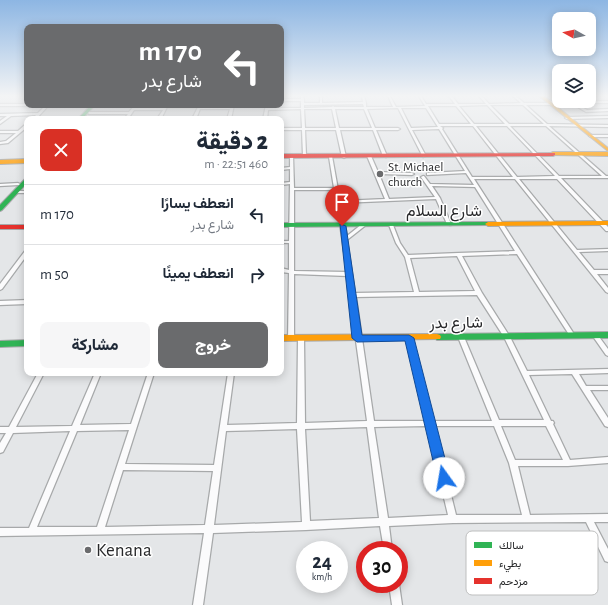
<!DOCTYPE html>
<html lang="ar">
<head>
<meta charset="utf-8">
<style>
  body { margin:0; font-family:"Alegreya Sans",Vazirmatn,sans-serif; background:#f6f6f7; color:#1f2937; direction:rtl; height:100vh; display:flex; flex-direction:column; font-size:15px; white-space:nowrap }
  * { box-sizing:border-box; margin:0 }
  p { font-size:13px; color:#747a83 }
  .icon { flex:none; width:22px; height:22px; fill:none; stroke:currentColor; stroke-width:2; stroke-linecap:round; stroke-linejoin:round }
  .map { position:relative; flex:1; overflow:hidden; direction:ltr }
  .side { position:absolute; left:24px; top:116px; width:260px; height:260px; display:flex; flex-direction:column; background:#fff; border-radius:8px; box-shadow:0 2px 10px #0003; direction:rtl }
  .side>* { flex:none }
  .hud { position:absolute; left:24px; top:24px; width:260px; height:84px; border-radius:8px; box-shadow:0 2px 10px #0003; direction:rtl; background:#6a6b6d; color:#fff; overflow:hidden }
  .needle { width:26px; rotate:278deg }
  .tools { position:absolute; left:552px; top:12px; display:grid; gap:8px }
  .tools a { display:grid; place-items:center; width:44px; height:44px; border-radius:8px; background:#fff; box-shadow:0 2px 10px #0003; font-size:20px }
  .speed { position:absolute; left:296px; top:541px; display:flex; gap:8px; font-size:20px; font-weight:700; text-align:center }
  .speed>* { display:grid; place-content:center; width:52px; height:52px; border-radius:50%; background:#fff; box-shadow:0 2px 10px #0003; line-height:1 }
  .speed small { font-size:10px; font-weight:400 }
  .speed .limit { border:6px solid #d22; background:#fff; color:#111 }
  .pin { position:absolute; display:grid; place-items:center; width:34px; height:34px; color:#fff; margin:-41px -17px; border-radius:50% 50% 50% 0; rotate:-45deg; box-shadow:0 0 4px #0007 }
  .pin .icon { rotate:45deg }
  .me { position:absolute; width:44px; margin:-22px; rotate:347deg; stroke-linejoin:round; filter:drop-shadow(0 0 3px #0008) }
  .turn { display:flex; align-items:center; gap:14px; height:84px; padding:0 16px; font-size:18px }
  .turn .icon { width:52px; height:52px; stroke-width:2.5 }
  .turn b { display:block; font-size:28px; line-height:34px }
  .round { display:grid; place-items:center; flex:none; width:42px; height:42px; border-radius:8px; background:#f6f6f7 }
  .head { display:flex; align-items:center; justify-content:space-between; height:68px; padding:0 16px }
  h1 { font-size:24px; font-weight:800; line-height:30px }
  .cta { display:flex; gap:8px; margin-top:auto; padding:8px 16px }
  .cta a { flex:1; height:46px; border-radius:8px; background:#6a6b6d; color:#fff; font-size:16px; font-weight:800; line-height:46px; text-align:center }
  .cta a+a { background:#f6f6f7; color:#1f2937 }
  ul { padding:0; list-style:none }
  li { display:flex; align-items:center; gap:12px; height:60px; padding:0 16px; border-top:1px solid #e0e1e3 }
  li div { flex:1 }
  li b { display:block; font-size:15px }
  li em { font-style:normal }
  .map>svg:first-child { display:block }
</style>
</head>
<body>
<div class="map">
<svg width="608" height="605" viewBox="0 0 608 605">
  <rect width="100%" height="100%" fill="#e4e6e8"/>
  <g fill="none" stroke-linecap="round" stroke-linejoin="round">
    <defs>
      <path id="street" d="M301,96h2l1,4v3h16v-7h2v7l41,-1 -1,-6h2l2,7v4h27l-5,-11h2l6,11 29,-1 -6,-10h2l5,8h29l-6,-8h3l6,8h28l-7,-8h3l7,8 32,-1 -8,-7h3l8,7h28l-1,2h-25l21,19 61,1v2l-59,-1 57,50h2v2h-47l47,49v4h-2l-49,-52h-38l58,71 31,-1v2l-29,1 15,18h14v4h-11l11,14v5l-2,-1 -91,-113h-41l100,155 1,1 -1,1h-4l-53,-82 -55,2 20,37 28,44 17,34 81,-2v4l-29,1 7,12h22v4h-18l18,28v9l-3,-1 -33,-52 -43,1 22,46h2l1,2 -1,1 17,36 38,-3v6l-40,3h-50l12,49 78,-1v8h-14l14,27v13l-3,-1 -19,-39 -133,1 -64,3 3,24h-8l-4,-24 -74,4 -93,3 -10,72h-10l11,-72 -204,3v-8h29l41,-97 -57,2 -10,19 -3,1v-10l6,-10h-6v-6h9l29,-54h6l-28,54 56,-1 23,-53h6l-21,52 51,-1 17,-51h6l-29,91 89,1 14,-92h6l-7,52 70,-2 1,-85 3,-2 3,2 1,85 62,-2 -20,-145 -53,-2v64l-3,2 -3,-2 1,-65 -8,-1v-4l8,2v-27h-8v-2h8l1,-57 -9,1v-2l9,-1v-13l-9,1v-2l9,-1v-11l3,-1 1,33h40l-5,-31 3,-1 8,45 45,-2 -18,-43 2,-1 2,1 7,16 34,1 2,1 -2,1 -33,-1 10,25 46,-2 -14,-20 2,-1h1l6,8 44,1 -8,-12 -39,2v-2h1l37,-2 -26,-42 -27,1 14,26 -3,1 -25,-49 -31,1 8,19h23l2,1 -2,1h-22l11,26 -1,1 -3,-1 -10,-26h-33l6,27 -2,1 -2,-1 -6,-27h-31l1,25 -3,1 -1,-26h-21v-2h21l-1,-19 -33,1 -1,9h-4l3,-14h2v3h33v-7h-20v-2h20zM363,104l1,3h-30l-1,-1 -1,1 -28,1v-3zM487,105l18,19h-31l-15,-18zM490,105h33l21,19h-35zM428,106h28l15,18h-32zM401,108h25l12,19 -27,1zM304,109h28l4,19h-31zM335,109h29l8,19h-33zM440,126h33l40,51h-41l-30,-48 1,-1zM476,126h31l48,50 -38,1zM510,126h36l56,50h-43zM432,186l43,1 40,64 -57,2 -50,2 -8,-12 -7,-18v-1h-4v1l7,18 9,14 9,35 -59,1 -8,-53 19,-15v-1h-4l-15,12 -6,-33 95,-4 11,25 2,1h2v-1l-11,-26zM294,190h41l12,82 -53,-1zM457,256l18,35 -56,1 -9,-34zM477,295l27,42 40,83h-45l-35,-83 -3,-2 -3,2 34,84h-59l-21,-83 -3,-2 -3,2 20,83h-52l-18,-124zM427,426l21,89 -60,3 -14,-91zM434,426h60l15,37 13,52h-66zM501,426h45l17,34h-48zM367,427l12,91 -69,3 -5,-92zM297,429l5,93 -88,3 12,-94zM129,430l-32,97h-60l40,-96zM123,470l90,1 -8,54 -100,2z
        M548,101h60v2h-33l12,7 21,-1v2l-22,1 -15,-9h-24z
        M0,104h27v1h1l-1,1h-27z
        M46,105h3l-13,14h-4l4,-4 -25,1 -11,8v-3l7,-5h-7v-2l38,-1z
        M135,105h2l-2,3h29l3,-3h34v2h30l1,-2h2l-3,14h-4l3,-10h-30l-4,10h-4l6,-12h-31l-6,12h-4l6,-9h-29l-6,9h-4l4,-5h-39l-1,-1 1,-1h40z
        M608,116v2l-41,1 -2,-1 2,-1z
        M26,124h1v3l-19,16 -8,1v-2l6,-1 10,-8h-16v-2h18z
        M590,135h18v2h-17l-2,-1z
        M18,183l2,1 -1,1 -19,1v-2z
        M15,191h12v2h-11l-2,-1z
        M25,251h2v4l-25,34 -2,1v-6z
        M27,300v4l-27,1v-4z
        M595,333l2,1 11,15v7l-2,-1 -14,-20z
        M389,584h10l3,21h-10z"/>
      <path id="fast" d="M91,105h4l-13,14h-4z
        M27,178v5l-25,27 -2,1v-6l25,-26z
        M488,222l3,2 -1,1 -209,2v-4z
        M608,332v6l-171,2 -4,-3 4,-3z
        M27,340v6l-27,1v-6z"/>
      <path id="slow" d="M539,96h5l64,52v3z
        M553,152h55v4l-57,-1v-2z
        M27,159v4l-27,1v-4z
        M608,221v4l-120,1 -3,-2 3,-2z
        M437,334l3,1 1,2 -1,2 -159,2v-6z"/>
      <path id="jam" d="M555,153v2l-2,1 -272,2v-4z
        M0,225h27v4h-27z"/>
    </defs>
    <use href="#street" stroke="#a7a9aa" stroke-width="2.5"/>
    <use href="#fast" stroke="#a7a9aa" stroke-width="2"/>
    <use href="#slow" stroke="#a7a9aa" stroke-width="2"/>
    <use href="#jam" stroke="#a7a9aa" stroke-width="2"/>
    <use href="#street" fill="#fbfbfc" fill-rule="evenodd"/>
    <use href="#fast" fill="#30b455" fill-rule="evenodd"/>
    <use href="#slow" fill="#ff9f0a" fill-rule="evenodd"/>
    <use href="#jam" fill="#e5322d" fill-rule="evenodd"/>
  </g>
  <linearGradient id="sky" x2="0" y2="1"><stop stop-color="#8db6e3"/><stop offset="0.53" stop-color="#f3f4f5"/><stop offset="1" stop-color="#f3f4f5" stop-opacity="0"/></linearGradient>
  <rect width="608" height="181" fill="url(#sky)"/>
  <path fill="#1a73e8" stroke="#114b97" d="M340,224l6,2 16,109h47l5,3 36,140 -2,4 -4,2 -5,-2 -2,-4 -32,-137 -48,1 -5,-4z"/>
  <g fill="#6a6b6d" stroke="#fff" stroke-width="1.5">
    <circle cx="380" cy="174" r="4"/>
    <circle cx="88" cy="550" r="4"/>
  </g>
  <g text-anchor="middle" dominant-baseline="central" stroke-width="3" stroke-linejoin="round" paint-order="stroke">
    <g font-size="13" fill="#28292b" stroke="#fff" text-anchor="start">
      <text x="388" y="167">St. Michael<tspan x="388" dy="15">church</tspan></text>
    </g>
    <g font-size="16" fill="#28292b" stroke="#fff">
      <text x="444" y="211">شارع السلام</text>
      <text transform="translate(456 323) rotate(-1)">شارع بدر</text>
    </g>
    <g font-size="19" fill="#28292b" stroke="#fff" text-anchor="start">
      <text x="96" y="550">Kenana</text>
    </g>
  </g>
  <rect x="466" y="531" width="132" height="64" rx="6" fill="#fff" stroke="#bebfbf" stroke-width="1"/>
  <rect x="474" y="542" width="18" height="6" fill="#30b455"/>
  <rect x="474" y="560" width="18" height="6" fill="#ff9f0a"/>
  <rect x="474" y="578" width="18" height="6" fill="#e5322d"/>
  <g font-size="11" fill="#28292b">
    <text x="499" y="549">سالك</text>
    <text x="499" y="567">بطيء</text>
    <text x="499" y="585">مزدحم</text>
  </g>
</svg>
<div class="tools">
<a><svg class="needle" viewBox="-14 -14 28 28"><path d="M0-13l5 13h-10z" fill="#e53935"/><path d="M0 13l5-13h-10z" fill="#747a83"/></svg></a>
<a><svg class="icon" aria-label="layers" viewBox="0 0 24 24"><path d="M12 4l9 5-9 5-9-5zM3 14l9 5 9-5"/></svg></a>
</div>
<div class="speed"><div>24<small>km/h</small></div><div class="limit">30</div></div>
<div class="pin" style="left:342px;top:226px;background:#d93025"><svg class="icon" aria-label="arrive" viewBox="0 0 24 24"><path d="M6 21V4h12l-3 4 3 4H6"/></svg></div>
<svg class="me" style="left:444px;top:478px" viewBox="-20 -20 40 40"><circle r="19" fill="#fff"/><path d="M0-13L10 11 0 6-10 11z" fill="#1a73e8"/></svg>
<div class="hud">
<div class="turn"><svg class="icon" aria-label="left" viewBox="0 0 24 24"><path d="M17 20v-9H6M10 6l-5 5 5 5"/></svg><div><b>170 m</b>شارع بدر</div></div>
</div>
<section class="side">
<div class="head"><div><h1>2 دقيقة</h1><p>460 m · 22:51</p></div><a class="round" style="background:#d93025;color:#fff"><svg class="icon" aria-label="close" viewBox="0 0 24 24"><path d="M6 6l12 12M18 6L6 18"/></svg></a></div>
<ul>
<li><svg class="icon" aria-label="left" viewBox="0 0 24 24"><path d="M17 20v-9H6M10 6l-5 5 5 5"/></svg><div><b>انعطف يسارًا</b><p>شارع بدر</p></div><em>170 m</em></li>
<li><svg class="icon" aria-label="right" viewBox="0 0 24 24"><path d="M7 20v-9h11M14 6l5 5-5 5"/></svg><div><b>انعطف يمينًا</b></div><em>50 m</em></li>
</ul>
<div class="cta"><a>خروج</a><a>مشاركة</a></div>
</section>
</div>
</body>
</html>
